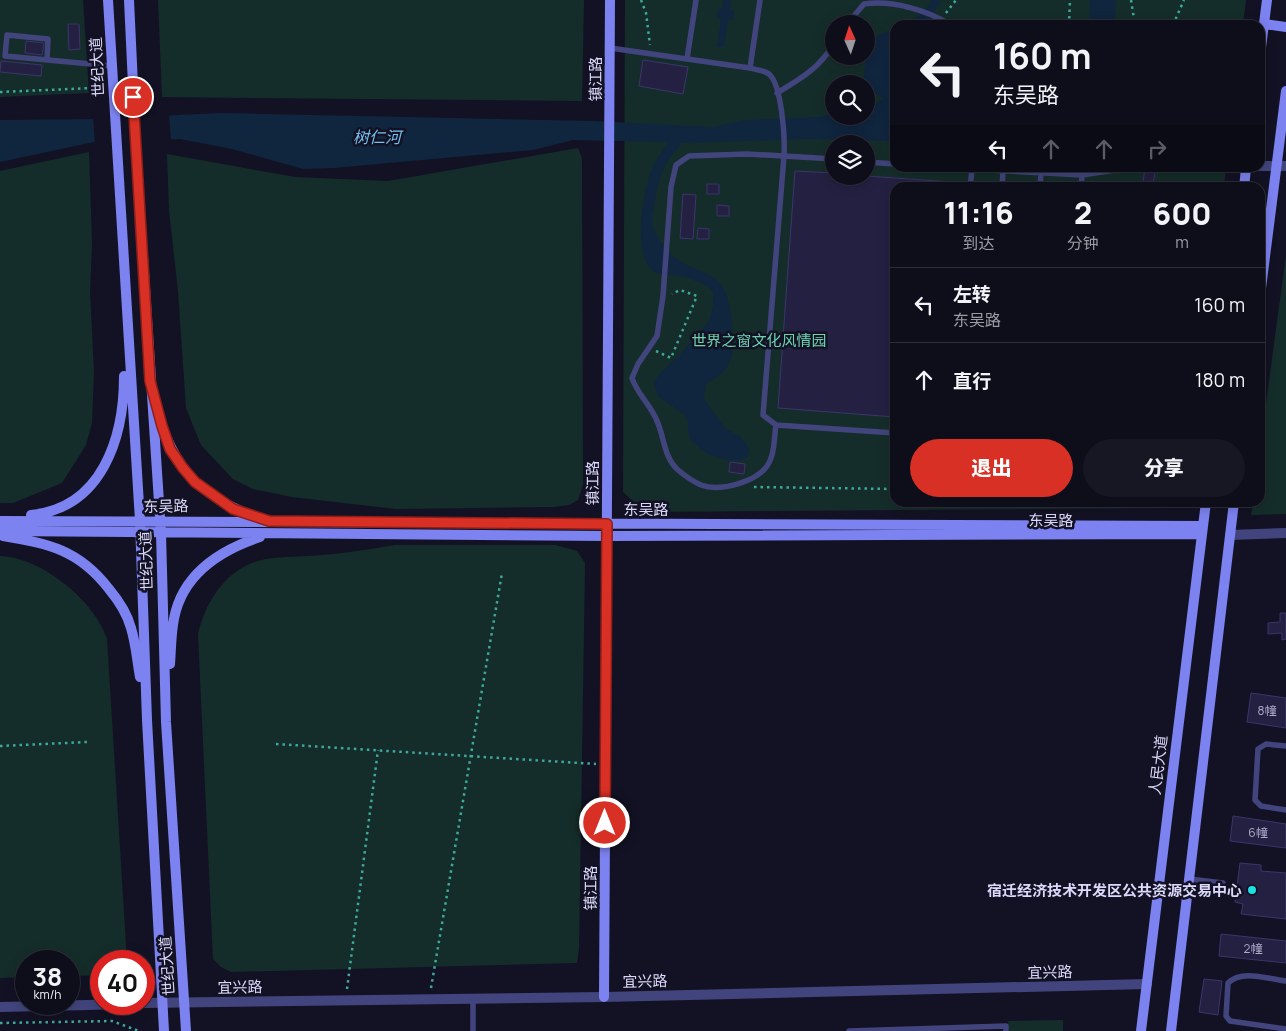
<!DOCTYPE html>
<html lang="zh">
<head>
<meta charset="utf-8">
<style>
  body { margin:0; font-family:Manrope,"Noto Sans SC",sans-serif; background:#171724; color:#f1f3f6; height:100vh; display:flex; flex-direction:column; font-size:19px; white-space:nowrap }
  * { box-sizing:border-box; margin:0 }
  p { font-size:16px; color:#9b9ca3 }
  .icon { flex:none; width:28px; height:28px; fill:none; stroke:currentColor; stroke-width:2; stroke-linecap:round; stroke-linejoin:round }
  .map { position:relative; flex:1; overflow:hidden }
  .drawer { position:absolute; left:890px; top:182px; width:375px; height:325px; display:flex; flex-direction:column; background:#0e0e1b; border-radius:15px; box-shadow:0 2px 12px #0003,0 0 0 1px #2e2e3a }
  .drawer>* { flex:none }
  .hud { position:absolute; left:890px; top:20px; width:375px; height:152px; border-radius:15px; box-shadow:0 2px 12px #0003,0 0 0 1px #2e2e3a; background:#0e0e1b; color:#f1f3f6; overflow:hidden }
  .needle { width:32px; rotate:357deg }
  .fabs { position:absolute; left:825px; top:15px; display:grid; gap:10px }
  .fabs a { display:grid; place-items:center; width:50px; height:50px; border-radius:50%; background:#0e0e1b; box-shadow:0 2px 12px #0003,0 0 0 1px #2e2e3a; font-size:25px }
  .speed { position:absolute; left:15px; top:950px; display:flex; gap:10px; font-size:25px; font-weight:700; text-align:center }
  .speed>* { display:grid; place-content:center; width:65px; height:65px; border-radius:50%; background:#0e0e1b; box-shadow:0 2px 12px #0003,0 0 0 1px #2e2e3a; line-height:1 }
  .speed small { font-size:12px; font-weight:400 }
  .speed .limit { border:8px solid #d22; background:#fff; color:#111 }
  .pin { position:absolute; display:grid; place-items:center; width:42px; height:42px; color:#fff; margin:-21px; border:2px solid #fff; border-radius:50%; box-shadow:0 1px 5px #0007 }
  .me { position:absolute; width:55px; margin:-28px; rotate:0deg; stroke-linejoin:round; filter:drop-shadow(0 0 4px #0008) }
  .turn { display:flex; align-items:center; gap:18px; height:105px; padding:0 20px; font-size:22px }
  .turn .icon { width:65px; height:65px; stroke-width:2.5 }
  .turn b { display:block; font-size:35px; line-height:42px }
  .lanes { display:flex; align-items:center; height:48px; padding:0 20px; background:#0003; justify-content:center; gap:25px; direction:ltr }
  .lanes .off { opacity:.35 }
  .eta { display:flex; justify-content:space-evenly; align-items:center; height:85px; text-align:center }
  .eta b { font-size:30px; font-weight:800; line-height:35px }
  .action { display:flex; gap:10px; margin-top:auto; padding:10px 20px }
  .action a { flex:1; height:58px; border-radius:30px; background:#d93025; color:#fff; font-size:20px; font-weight:800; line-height:58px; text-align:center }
  .action a+a { background:#171724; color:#f1f3f6 }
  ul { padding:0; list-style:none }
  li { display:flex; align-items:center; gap:15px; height:75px; padding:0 20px; border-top:1px solid #2e2e3a }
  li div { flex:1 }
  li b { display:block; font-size:19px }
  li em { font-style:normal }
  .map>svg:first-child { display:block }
</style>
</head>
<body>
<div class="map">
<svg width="1286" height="1031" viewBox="0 0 1286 1031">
  <rect width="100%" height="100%" fill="#131224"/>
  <path fill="#152d2a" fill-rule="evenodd" d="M0,0h83l6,93 -89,4z
    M158,0h426l-2,101 -420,-4z
    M625,0h621l-3,25h-348v143h331l-2,19 -329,1v314l293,2 -20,4 -523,4 -22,-20zM834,24h32v32h-32zM834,84h32v32h-32zM834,144h32v32h-32z
    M578,148l4,10 1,327 -5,15 -9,5 -15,2 -158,2 -104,-12 -39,-8 -20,-10 -32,-34 -15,-37 -8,-117 -9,-81 -2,-56 128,23 93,4z
    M89,152l3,91 -2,49 4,80 -2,51 -6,22 -24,38 -49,20h-13v-332z
    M1286,255v259l-35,1 2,-12 7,-1v-54z
    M395,545h160l22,6 8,12 -6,385 -2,15 -346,9 -10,-5 -8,-8 -15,-325c8,-34 30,-68 68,-75 19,-3 38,-2 57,-4 24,-2 48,-6 72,-10z
    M0,556c41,1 95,45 107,83l20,322h-26v14l-32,1v-15h-43v16l-26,1z
    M1063,1020v11h-54l-1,-10z"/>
  <path fill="#10253e" d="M723,0h8l-1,10 4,1 -1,9h-5l-4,27h-7l4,-28 -4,-1 1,-9h4z
    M932,0h10l-17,25h-17l5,-2c6,-10 14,-14 19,-23z
    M1090,0h26l-2,25h-25z
    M895,29v112l-87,-2 -126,4c-19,20 -24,37 -28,64 -1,5 -3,11 -2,15 2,12 13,28 22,35 14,12 34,13 46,26 12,12 16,63 10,78 -5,12 -14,17 -24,23l-2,15 21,29 16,9 8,11 -1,9c-18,9 -46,-2 -57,-18 -4,-7 -1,-16 -6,-23 -7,-8 -20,-13 -28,-21l-3,-12 6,-10 19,-17 30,-35 4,-15v-15c-13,-11 -27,-14 -43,-16 -4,-1 -11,-1 -15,-3 -24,-13 -12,-83 -3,-103 4,-10 11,-18 16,-27l-95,-2 -40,10 -199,18 -31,1 -71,-20 -52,-10 -86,3 -94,20v-42l93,-1 128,-6 372,8 120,6 31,-7 76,-3 14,-4v3h32v-13l9,1 8,-5 -5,-5 -12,-1v-9h-3c5,-30 -3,-46 32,-55z"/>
  <path fill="#131224" d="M169,113l2,29 -76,2 -2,-27z
    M1260,117h26v24l-26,1z"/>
  <path fill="#242042" stroke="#3b356c" d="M68,24h11l1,25 -11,1z
    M26,41l18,2 -2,12 -17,-2z
    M643,60l45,7 -5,27 -44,-8z
    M1,61l41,4 -1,11 -41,-4z
    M1145,168h11l-3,16 -10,-2z
    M795,171l39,2v3h32l86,6v6h-57v229l-117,-9z
    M707,184h12v10h-12z
    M683,194l13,1 -3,44 -13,-1z
    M717,205l12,1v10h-12z
    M698,228l11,1v10h-12z
    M730,462l15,2 -1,10 -15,-2z
    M1280,613h6v26l-4,1v-7l-14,1v-11l12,-1z
    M1251,693l35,5v30l-39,-6z
    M1233,816l53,8v24l-56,-7z
    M1240,863l21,2v6l25,2v46l-45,-5 2,-10 -8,-2z
    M1221,934l65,7v22l-67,-7z
    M1204,979l18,2 -4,34 -19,-3z"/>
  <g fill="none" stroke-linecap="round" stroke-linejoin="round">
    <path stroke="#3ea99a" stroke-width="2.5" stroke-dasharray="2.5 4" stroke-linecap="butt" d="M641,0l5,13 4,32
      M1131,0l4,25
      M946,13l10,-13
      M1069,25l1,-25
      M1173,25l11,-25
      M0,92l93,-4
      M656,351l15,7 26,-62 -17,-6 -8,4
      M754,487l141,2
      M276,744l320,20
      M0,746l87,-4
      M431,988l71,-415
      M347,989l31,-239
      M0,1023l112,-2 27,10"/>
    <path stroke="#42457d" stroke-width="5.5" d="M847,24l17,-20c28,-4 63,6 87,21
      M610,48l140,20c6,2 14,2 19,6 13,11 16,65 15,82l-37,-2 -58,2 -13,9 -5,22 -8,109 -6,40 -19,28 -6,14c5,16 19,27 25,43 7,15 7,37 21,49 6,5 16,12 23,15 19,7 55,-3 66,-19 8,-11 7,-29 9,-41
      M687,59l9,-59
      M47,60l1,-21 -41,-4 -2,21 107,10
      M750,68l10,-68
      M777,93c25,-15 41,-24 57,-49
      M834,159l-50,-3 -21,259 13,10 119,8
      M866,162l29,2
      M952,168l130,7 -1,13
      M1082,175l46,-7
      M970,188l2,-19
      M1002,188l1,-17
      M1040,188l1,-15
      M1286,746l-20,-2 -8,5 -3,51 6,6 25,4
      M1189,879l34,4
      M1286,981c-18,-2 -44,-12 -58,2l-2,33 4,5 56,8
      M473,999v32
      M849,1031l157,-5v5"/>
    <path stroke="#42457d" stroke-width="10" d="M1260,166h26
      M1230,535l56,-2
      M144,1003l460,-6 543,-13
      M0,1007l131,-3"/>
    <path stroke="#7c82ef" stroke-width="10" d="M108,0l32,521 7,199 17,311
      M129,0l7,149 25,384 5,189 20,309
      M1264,24l22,3
      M1260,55l7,-55
      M1244,188l2,-20
      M1260,296l26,-205
      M156,406c16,62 45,92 105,113
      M31,515c71,-7 93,-77 93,-139
      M0,521l1203,5
      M0,531l607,5 594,-2
      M3,536c47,8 76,14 106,53 10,12 18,24 22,39 5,16 6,33 9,49
      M170,664c1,-13 1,-26 3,-39 6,-48 45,-74 87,-88
      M604,997l6,-997
      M1141,1031l65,-529
      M1171,1031l63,-529"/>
  </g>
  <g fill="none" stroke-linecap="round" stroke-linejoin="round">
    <defs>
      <path id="route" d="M133,97l17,284 12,45 8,23 13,19 12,14 38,27 36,12 338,3 -2,299"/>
    </defs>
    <use href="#route" stroke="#8d1f18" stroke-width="12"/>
    <use href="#route" stroke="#d93025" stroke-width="9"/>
  </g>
  <circle fill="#1ce0e3" stroke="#131224" stroke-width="2" cx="1252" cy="890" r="5"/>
  <g text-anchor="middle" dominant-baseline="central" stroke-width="5" stroke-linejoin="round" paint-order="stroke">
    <g font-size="12" fill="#acabcc">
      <text x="1267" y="710">8幢</text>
      <text x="1258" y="832">6幢</text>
      <text x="1253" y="948">2幢</text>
    </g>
    <g font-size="15" fill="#dad9fa" stroke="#131224">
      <text transform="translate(97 67) rotate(-93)">世纪大道</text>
      <text transform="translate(595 79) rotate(-90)">镇江路</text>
      <text transform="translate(592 483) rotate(-90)">镇江路</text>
      <text transform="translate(166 506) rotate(-1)">东吴路</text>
      <text x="646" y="509">东吴路</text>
      <text x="1051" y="520">东吴路</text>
      <text transform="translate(146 561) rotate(-92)">世纪大道</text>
      <text transform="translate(1158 765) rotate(-83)">人民大道</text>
      <text transform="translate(590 888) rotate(-90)">镇江路</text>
      <text transform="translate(167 966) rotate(-94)">世纪大道</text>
      <text transform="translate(1050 972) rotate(-1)">宜兴路</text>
      <text transform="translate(645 981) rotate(-1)">宜兴路</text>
      <text transform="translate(240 987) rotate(-1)">宜兴路</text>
    </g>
    <g font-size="15" fill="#6dd2b0" stroke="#131224">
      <text x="759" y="340">世界之窗文化风情园</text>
    </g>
    <g font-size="15" font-weight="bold" fill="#dad9fa" stroke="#131224" text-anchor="end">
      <text x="1242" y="890">宿迁经济技术开发区公共资源交易中心</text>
    </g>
    <g font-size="16" font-style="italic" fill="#73c0ee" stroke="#131224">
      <text x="377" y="137">树仁河</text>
    </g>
  </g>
</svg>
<div class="fabs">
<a><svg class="needle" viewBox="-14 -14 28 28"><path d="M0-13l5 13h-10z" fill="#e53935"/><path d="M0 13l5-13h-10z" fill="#9b9ca3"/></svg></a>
<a><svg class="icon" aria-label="search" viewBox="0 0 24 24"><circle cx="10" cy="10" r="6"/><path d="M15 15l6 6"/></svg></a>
<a><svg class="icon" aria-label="layers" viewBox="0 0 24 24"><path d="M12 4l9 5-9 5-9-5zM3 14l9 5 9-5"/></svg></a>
</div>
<div class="speed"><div>38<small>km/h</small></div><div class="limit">40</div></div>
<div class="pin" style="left:133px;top:97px;background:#d93025"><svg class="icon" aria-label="arrive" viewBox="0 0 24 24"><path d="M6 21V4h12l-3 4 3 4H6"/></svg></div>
<svg class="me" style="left:605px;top:823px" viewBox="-20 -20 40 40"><circle r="17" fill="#d93025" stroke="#fff" stroke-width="3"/><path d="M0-11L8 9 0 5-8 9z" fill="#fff"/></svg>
<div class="hud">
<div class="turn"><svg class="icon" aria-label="left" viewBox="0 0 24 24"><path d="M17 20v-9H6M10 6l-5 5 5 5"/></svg><div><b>160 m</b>东吴路</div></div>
<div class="lanes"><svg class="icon" aria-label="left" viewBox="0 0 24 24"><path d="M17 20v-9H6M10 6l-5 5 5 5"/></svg><svg class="icon off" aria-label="ahead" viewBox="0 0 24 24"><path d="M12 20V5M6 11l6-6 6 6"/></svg><svg class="icon off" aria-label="ahead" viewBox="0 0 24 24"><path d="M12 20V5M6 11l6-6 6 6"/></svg><svg class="icon off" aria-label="right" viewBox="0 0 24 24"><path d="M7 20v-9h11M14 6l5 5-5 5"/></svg></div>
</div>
<section class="drawer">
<div class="eta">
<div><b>11:16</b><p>到达</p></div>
<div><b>2</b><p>分钟</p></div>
<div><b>600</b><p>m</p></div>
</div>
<ul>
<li><svg class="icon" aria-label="left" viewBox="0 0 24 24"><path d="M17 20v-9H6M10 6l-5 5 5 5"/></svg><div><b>左转</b><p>东吴路</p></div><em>160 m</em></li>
<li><svg class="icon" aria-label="ahead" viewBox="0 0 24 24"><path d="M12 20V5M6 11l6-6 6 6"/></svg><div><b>直行</b></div><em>180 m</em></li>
</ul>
<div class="action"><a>退出</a><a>分享</a></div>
</section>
</div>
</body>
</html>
